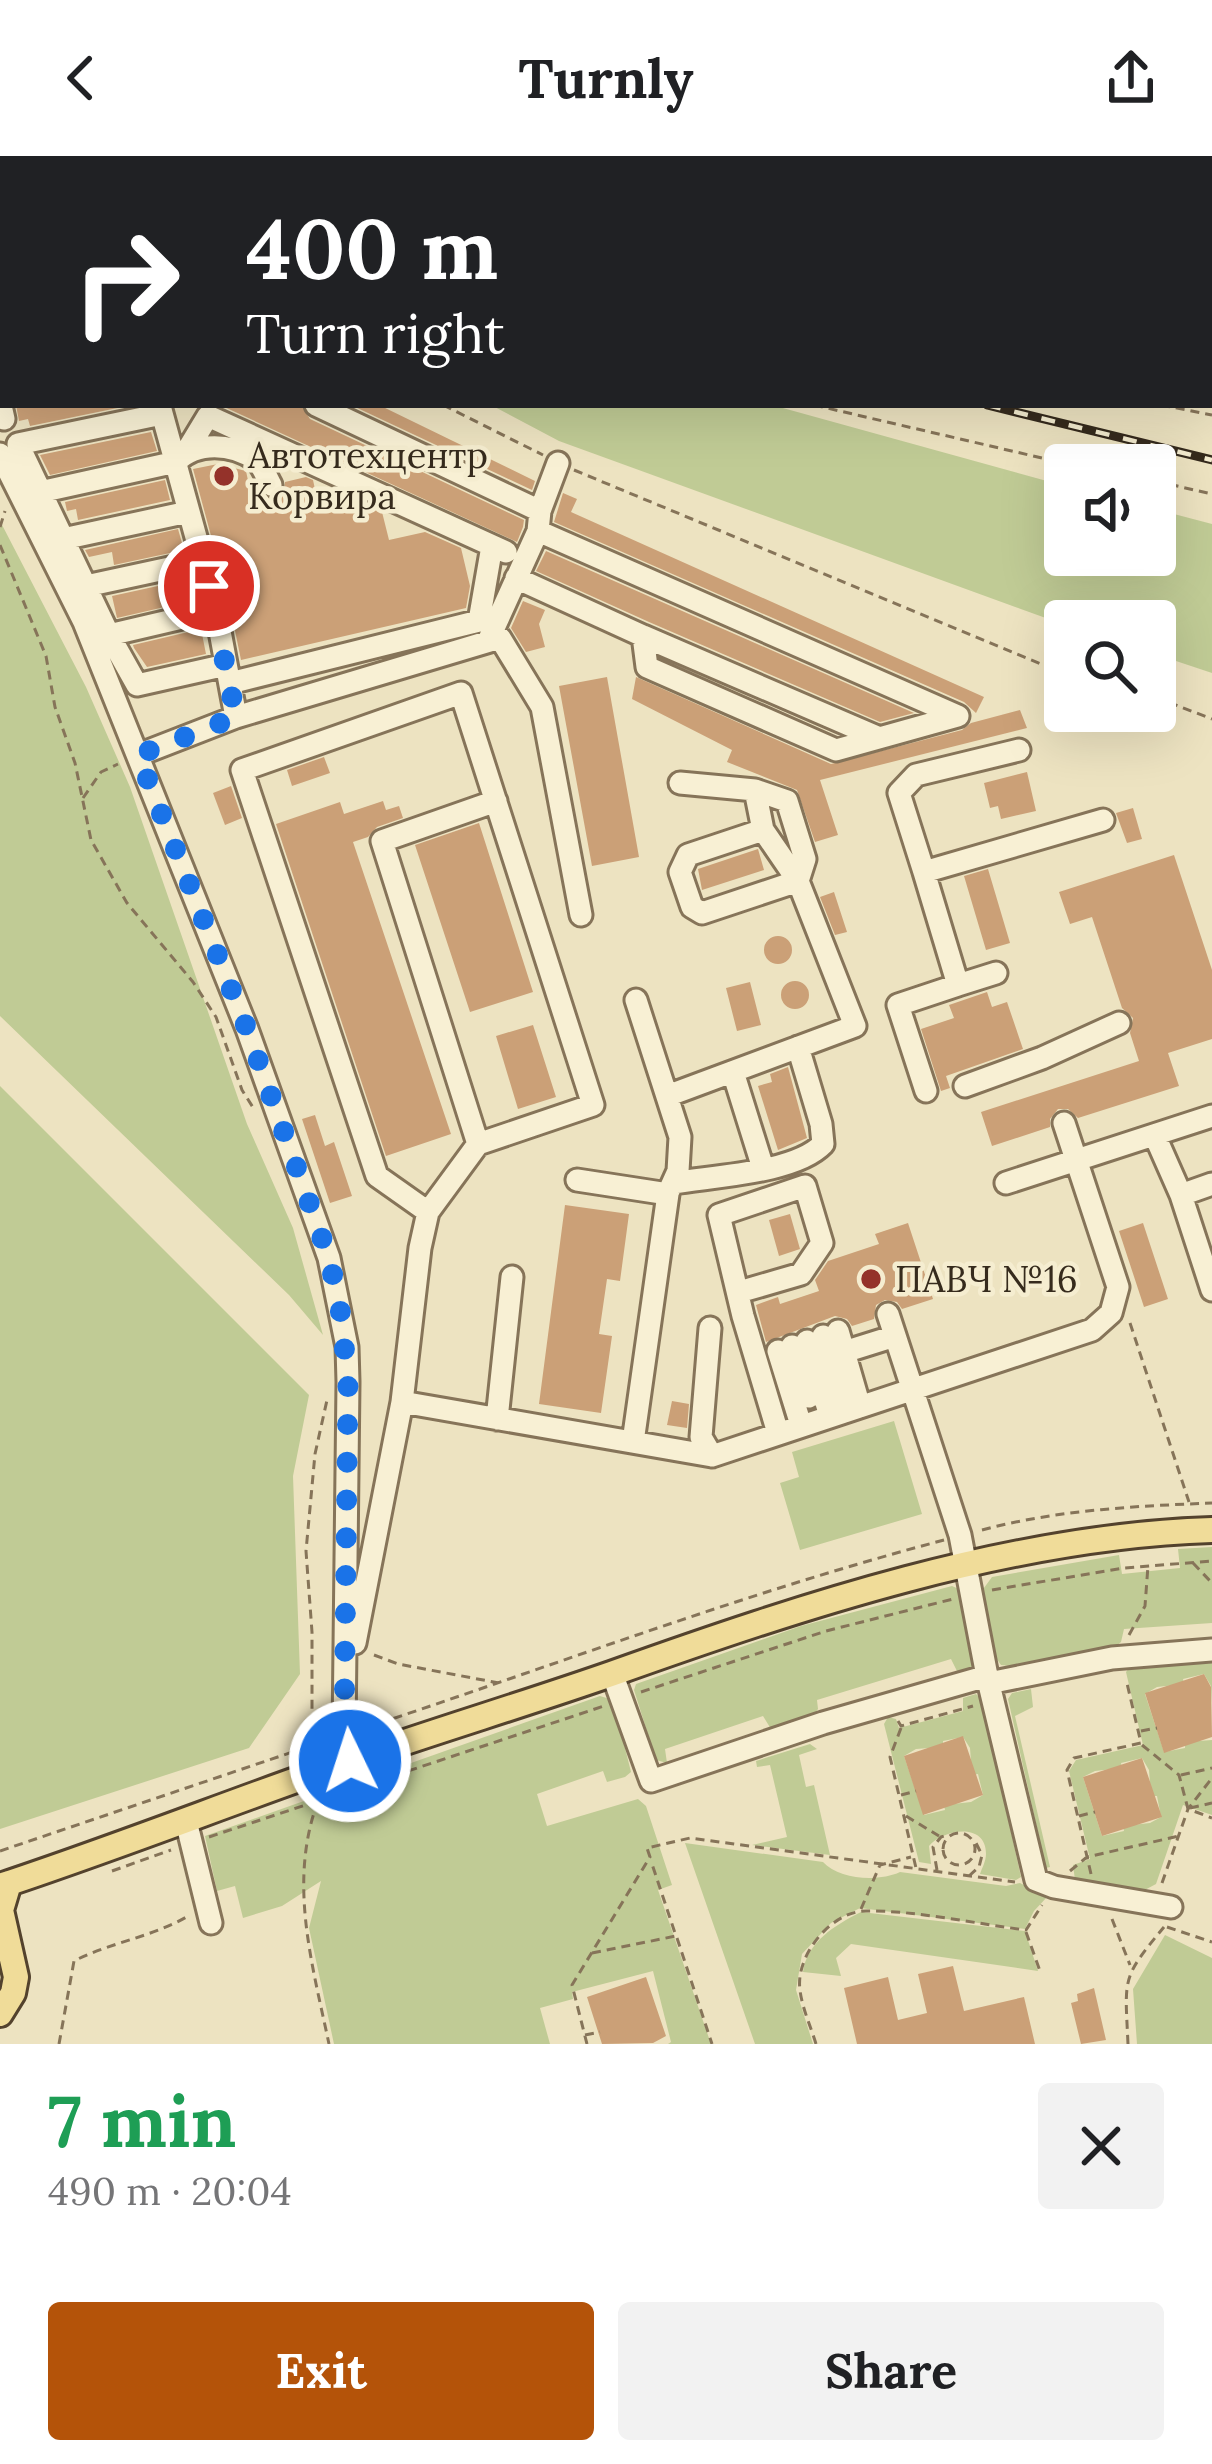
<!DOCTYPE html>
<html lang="en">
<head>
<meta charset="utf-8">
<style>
  body { margin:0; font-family:Lora,serif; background:#f2f2f2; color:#202124; height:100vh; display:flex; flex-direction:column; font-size:45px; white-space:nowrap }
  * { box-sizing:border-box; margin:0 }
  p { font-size:39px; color:#757577 }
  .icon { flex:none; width:66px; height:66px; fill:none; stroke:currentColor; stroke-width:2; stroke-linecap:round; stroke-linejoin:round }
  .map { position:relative; height:1888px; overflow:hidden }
  .side { display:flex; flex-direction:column; background:#fff; flex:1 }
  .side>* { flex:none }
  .top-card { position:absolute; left:0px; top:0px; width:1212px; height:252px; box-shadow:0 12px 48px #0002; background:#202124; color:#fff; overflow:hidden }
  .controls { position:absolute; left:1044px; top:288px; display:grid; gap:24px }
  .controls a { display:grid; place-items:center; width:132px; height:132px; border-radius:12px; background:#fff; box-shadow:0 12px 48px #0002; font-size:60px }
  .pin { position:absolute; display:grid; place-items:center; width:102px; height:102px; color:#fff; margin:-51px; border:6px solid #fff; border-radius:50%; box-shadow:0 3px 12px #0007 }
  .me { position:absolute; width:132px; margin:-66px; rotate:356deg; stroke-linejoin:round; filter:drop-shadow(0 0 9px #0008) }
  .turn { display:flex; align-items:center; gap:42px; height:252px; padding:0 48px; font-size:54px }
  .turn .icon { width:156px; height:156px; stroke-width:2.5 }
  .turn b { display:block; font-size:84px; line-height:102px }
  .round { display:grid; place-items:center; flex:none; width:126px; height:126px; border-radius:12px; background:#f2f2f2 }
  .head { display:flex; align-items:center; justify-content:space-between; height:204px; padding:0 48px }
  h1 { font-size:72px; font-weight:800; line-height:90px; color:#1e9e55 }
  .primary-button { display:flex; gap:24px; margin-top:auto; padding:24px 48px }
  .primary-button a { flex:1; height:138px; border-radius:12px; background:#b45309; color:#fff; font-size:48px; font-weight:800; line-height:138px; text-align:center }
  .primary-button a+a { background:#f2f2f2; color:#202124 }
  header { display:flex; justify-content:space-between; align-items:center; height:156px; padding:0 48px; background:#fff; font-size:54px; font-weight:800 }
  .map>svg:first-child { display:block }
</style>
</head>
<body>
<header><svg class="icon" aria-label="back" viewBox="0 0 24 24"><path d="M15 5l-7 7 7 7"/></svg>Turnly<svg class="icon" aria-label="share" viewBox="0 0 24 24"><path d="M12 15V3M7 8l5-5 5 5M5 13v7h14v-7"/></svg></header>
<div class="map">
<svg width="1212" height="1888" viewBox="0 0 1212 1888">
  <rect width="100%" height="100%" fill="#ede3c1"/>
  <path fill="#c0cb95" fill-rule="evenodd" d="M497,0h715v247l-3,-244z
    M491,249h281l293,81v69h90v-46l57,15v149l-57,-19v-33h-90v4l-506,-184z
    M0,365l86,166 44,100 117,337 46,104 30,107 -34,-40 -289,-279z
    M0,930l309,309 -16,81 7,198 -51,74 -249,81z
    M894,1265l28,93 -122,36 -20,-67 19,-6 -7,-25z
    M1212,1391v76l-88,6 -3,13 -5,4 -106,20 -9,-1 -5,-7 -15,-66 11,-15 127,-22 3,19 58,-6 -2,-19z
    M952,1430l9,4 14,73 -3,6 -15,2 -6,-12 -134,41 1,9 -5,7 -42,13 -8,-13 -98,33 2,14 -11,-3 -22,-70 2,-6 165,-58z
    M1212,1507v40l-1,-17 -7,-12 -21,5 1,5 -27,3 -12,7 19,58 21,-4v-6l27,-2v75l-29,-10 -27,79 -15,8 -66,-12 -2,-15 17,-6 -21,-88 7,-11 67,-15 -17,-73 4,-5zM1142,1602l7,12 2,26h6l4,21 -11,6 -27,3 1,5 -22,5 -19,-59 12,-6 27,-3 -1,-5z
    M1031,1533l2,18 -18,9 35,151 -4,1 -38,-169 4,-6z
    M976,1538l6,6 39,177 -5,3 -36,-6c2,-6 6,-13 6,-20 0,-33 -44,-24 -57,-8l2,18 -12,-2 -35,-138 4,-7 8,2 3,9 64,-17v-13zM963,1581l7,11 2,27 6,-1 5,21 -12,7 -27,3 1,5 -21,5 -20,-59 12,-7 27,-2v-6z
    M600,1540l13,4 18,72 -6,5 -18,5 -4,-11 -66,23 10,32 91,-27 8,7 26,79 -14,5 53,154h-43l3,-2 -18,-71 -81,21 1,7 -33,9 10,36h-216l-25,-116 12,-47 -39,25 -39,12 -8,-32 -18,5 -12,-55z
    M810,1588l7,5 -18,6 7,32 8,-2 16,70 -78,-10 35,-8 -17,-72 -13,2 -1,-6z
    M685,1687l138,19c16,18 56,20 77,10l106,14 14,-3 27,14 -13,14 -9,18 -165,-21 -29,15 -29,31 -6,36 17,54h-58z
    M861,1756l164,19 13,40 -187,-27 -15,14 5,18 -38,-4c4,-30 32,-47 58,-60z
    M1165,1779l47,23v86h-75l-4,-55z"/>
  <path fill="#cba077" d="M16,249h116l-102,21 -2,-7 -9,2z
    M220,249h81l9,14 214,101 -1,7 -6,15z
    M351,249h28l156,76 -3,9z
    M151,276l6,19 -107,24 -10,-20z
    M218,308l28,7 4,19 6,-1 8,9 13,1 7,-7 1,-10 21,-5 7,3 5,23 30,-7 34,16 7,28 36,-8 36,16 9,38 -4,22 -225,52 -11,-54 -37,-137z
    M165,324l5,20 -92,20 -2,-11 -9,2 -2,-9z
    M563,337l14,6 -6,13 413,185 -8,16 -12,-11 -410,-180z
    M178,373l6,21 -70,15 -2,-13 -23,5 -4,-7z
    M546,395l368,162 -34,9 -231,-100 -113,-51z
    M190,423l5,21 -78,18 -5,-22z
    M523,445l22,9 -6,14 6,23 -19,5 -15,-24z
    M201,473l5,25 -59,13 -13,-19 -1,-3z
    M607,521l32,180 -47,9 -33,-180z
    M636,521l195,87 131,-34 9,-7 49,-13 7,18 -207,52 18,55 -23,7 -18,-52 -70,-28 5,-12 -100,-51z
    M324,601l6,16 -38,13 -5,-16z
    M1027,616l9,39 -35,8 -3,-13 -8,2 -6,-25z
    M231,630l11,32 -17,7 -12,-32z
    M383,645l3,9 13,-4 4,12 -26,9 -9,10 -15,5 98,292 -65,22 -110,-332 64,-22 4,12z
    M1133,652l9,31 -15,4 -11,-30z
    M479,667l54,169 -63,20 -55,-167z
    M758,693l6,21 -62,20 -4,-21z
    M1174,699l38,115v69l-44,14 11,33 -101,32 -10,-9h-10l-8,10v8l-58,19 -11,-34 158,-51 -9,-28 3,-15 -11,-10 -30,-91 -22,7 -11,-32z
    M988,713l22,74 -24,7 -22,-74z
    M834,736l13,40 -12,3 -15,-38z
    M764 794a14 14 0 1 1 28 0a14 14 0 1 1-28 0Z
    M781 839a14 14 0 1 1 28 0a14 14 0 1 1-28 0Z
    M750,826l11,43 -24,6 -11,-43z
    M987,836l5,15 15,-5 16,47 -77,27 4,12 -9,3 -20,-62 33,-11 -5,-13z
    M533,869l23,72 -38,12 -22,-73z
    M788,911l19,71 -29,12 -20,-64 14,-4 -2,-8z
    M315,959l10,31 9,-4 18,54 -22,7 -28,-84z
    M565,1049l64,9 -9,67 -13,-2 -8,55 13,2 -11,77 -62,-9z
    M790,1058l10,35 -21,7 -10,-36z
    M908,1067l25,76 -31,10 -5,-7 -12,-2 -9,5 -2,14 -22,7 -5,-7 -12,-3 -69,26 -10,-37 22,-8 2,7 39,-13 -4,-11 13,-19 51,-17 -4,-10z
    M1143,1067l25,76 -24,8 -25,-76z
    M672,1245l17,3 -2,24 -20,-3z
    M1204,1518l7,13 1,50 -48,16 -19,-60z
    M963,1580l20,59 -60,20 -19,-59z
    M1142,1602l20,59 -60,19 -19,-59z
    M953,1810l11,45 60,-14 11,47h-178l-13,-56 44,-11 10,43 29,-7 -9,-39z
    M646,1821l20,59 -13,7 -51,1 -15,-47z
    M1094,1832l12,52 -25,4 -10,-41 7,-2 -1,-7z"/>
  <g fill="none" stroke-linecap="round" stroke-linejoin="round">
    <defs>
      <path id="minor" d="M0,87l3,1
        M0,171l3,-1
        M0,245l4,18
        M316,249l224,106
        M160,250l56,204 20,107
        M162,258l-144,30 91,191 28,50 89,-20
        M188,293l20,-33 298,136
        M0,298l84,168 163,407 82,229 18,89 1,35 -4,353 6,26
        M40,336l136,-30c20,-21 56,-19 80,-2 6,5 11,18 15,25
        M63,383l125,-27
        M516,422l127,58 4,31 189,83 122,-34 -420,-185
        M86,430l116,-25
        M109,479l107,-25
        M643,480l234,101
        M489,483l49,-108 2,-20 18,-48
        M230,527l249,-62 13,-75
        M1019,594l-103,25 -17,18 25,79 179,-52
        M138,599l98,-38 264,-79 42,69 39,208
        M755,634l32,11 18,58 -7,22 -96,32 -10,-6 -12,-35 8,-17 75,-25
        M924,716l34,113 -60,20 28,86
        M958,829l38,-12
        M636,844l44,137 -2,34 -10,22
        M733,916l30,96
        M965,930l77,-28 77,-35
        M667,940l188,-70 -57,-145 -35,-51 -8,-40 -75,-7
        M1155,980l26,59 31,95
        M577,1024l91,14 -35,248
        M673,1027c41,-7 122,-10 150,-39l-2,-20 -23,-77
        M1006,1027l206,-67
        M1181,1039l31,-11
        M428,1056l-51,-36 -135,-406 219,-77 132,412 -115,39
        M739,1136l62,-18 21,-31 -17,-57 -86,29 24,101 35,117
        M888,1158l72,221 27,141 49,204 18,7 117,20
        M710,1172l-9,109 11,19
        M838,1175l22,76
        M823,1180l22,76
        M807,1185l23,75
        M792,1190l17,51
        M778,1195l23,74
        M844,1196l51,-16
        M402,1246l310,54 380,-126 19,-17 7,-26 -54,-164
        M497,1263l15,-142
        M355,1487l47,-241 18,-154 8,-36 50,-68 -96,-303 114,-40
        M612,1517l39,108 172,-58 164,-47
        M989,1527l123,-25 100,-8
        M186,1665l25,102"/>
      <path id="major" d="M0,1730c118,-39 234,-85 352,-126 86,-30 173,-56 259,-86 188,-67 400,-138 601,-144
        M0,1858l13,-21 3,-16 -15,-67 8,-27"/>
    </defs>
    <use href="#minor" stroke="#867459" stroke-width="27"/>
    <use href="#major" stroke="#53422d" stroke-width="30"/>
    <path stroke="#867459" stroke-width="3" stroke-dasharray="9 6" stroke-linecap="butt" d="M169,0l4,3
      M323,0l4,3
      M450,0l6,3
      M0,26l3,1
      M1209,213l3,-6
      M443,249l100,50
      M814,249l258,60
      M1161,249l51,10
      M574,314l491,204
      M1155,325l57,13
      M0,371l5,-16
      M0,389l46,111 9,51 20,56 16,77 36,63 66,79 23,35 26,73 12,19
      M1155,541l57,22
      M83,642l18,-26 17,-8
      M1130,1167l59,179
      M982,1374c74,-20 154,-24 230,-27
      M1193,1407l19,20
      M992,1434l132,-22 88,-7
      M1129,1479l16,-29 3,-40
      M374,1499l24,9 101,19
      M641,1536l185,-61 127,-32
      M898,1565l3,5 72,-20
      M365,1572c193,-64 382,-136 579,-188
      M901,1572l-11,29 26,111
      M1141,1575l16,-3
      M1142,1589l37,30 9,34 24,9
      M297,1594l15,-29v-89l-6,-81 9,-97 12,-54
      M1181,1619l31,-7
      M901,1639l15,-4
      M318,1645c-30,81 -6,162 11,243
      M1190,1652l22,-5
      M906,1660l33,20
      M1079,1660l16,-4
      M943 1693a16 16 0 1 1 32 0a16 16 0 1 1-32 0Z
      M209,1681l395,-131
      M0,1695l328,-111
      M937,1714l-4,-23 8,-10 6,-2
      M112,1715l59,-21
      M1070,1715l17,-14 92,-21
      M1091,1718l-24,-104 7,-12 67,-15 -15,-64
      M969,1720l10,-9 3,-12 -7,-14
      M1162,1727l26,-74 24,-31
      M861,1753l19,-44 31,-8
      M1112,1763l18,46
      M1167,1771l45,15
      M1026,1776l14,39
      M677,1782l35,106
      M592,1797l84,-17 -25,-75
      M585,1879l15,-3
      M59,1888l15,-83c37,-19 79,-24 114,-45
      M587,1888l-15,-59 78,-128 -3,-9 43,-10 325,44
      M816,1888c-5,-17 -14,-36 -16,-54 -5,-34 31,-79 66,-79 48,-1 111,13 160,19l16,-25
      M1128,1888c-3,-67 -7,-65 36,-117"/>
    <use href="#minor" stroke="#f8f0d4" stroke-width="21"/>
    <use href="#major" stroke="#f0dc99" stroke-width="24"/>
    <defs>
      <path id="rail" d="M364,0l5,3
        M392,0l5,3
        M987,249l225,55"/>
    </defs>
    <use href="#rail" stroke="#362b1d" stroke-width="9"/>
    <use href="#rail" stroke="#f5edd0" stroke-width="4.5" stroke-dasharray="14" stroke-linecap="butt"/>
  </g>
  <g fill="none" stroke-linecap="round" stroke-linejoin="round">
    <path stroke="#1a73e8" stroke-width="21" stroke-dasharray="0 37.8" d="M209,430l27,131 -98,38 109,274 82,229 11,50 8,74 -4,353 6,26"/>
  </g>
  <g fill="#94322a" stroke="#f5edd0" stroke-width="4.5">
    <circle cx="224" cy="320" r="12"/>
    <circle cx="871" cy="1123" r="12"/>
  </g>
  <g text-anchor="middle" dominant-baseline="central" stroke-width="9" stroke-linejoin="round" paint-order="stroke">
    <g font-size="36" fill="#362b1d" stroke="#f5edd0" text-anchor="start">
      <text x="248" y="299">Автотехцентр<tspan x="248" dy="41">Корвира</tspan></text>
      <text x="895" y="1123">ПАВЧ №16</text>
    </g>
  </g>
</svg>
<div class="controls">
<a><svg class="icon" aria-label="sound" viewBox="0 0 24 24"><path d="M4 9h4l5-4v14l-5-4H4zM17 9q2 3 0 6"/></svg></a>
<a><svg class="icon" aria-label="search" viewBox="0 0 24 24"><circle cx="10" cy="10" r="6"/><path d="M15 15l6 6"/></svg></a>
</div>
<div class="pin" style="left:209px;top:430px;background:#d93025"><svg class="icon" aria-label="arrive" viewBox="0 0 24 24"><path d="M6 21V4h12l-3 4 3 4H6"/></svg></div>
<svg class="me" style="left:350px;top:1605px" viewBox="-20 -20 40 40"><circle r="17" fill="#1a73e8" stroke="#fff" stroke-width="3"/><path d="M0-11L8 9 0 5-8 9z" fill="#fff"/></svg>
<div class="top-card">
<div class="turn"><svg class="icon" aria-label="right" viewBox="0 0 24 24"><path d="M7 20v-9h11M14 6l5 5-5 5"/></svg><div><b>400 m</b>Turn right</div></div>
</div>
</div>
<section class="side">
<div class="head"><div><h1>7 min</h1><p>490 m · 20:04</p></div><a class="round"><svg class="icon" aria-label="close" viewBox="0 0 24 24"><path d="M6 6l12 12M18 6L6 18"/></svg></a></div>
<div class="primary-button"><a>Exit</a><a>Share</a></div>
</section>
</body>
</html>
